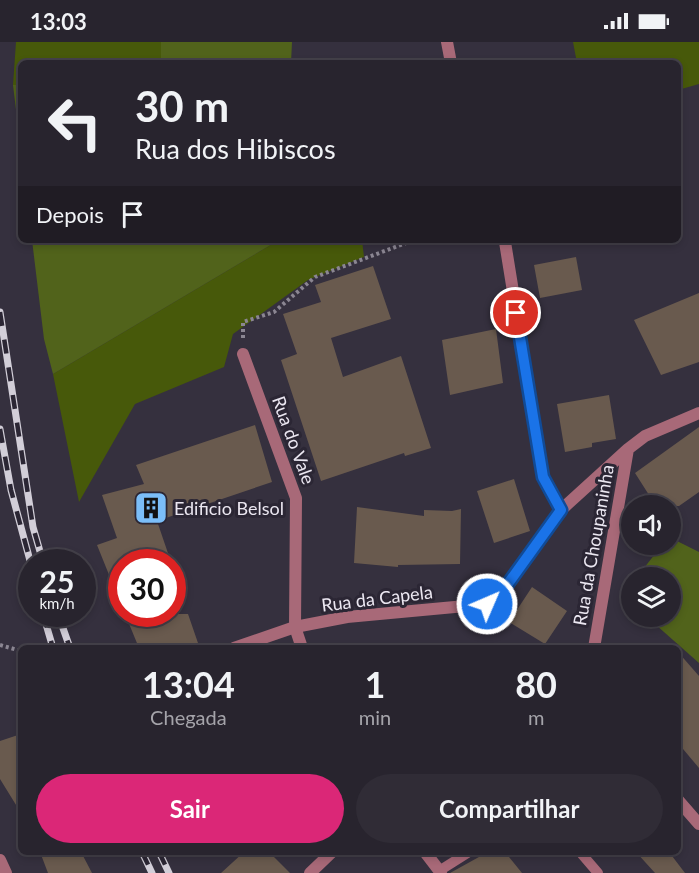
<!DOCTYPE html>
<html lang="pt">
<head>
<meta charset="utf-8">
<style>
  body { margin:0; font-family:Lato,sans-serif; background:#302c36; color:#f1f3f6; height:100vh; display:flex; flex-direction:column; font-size:22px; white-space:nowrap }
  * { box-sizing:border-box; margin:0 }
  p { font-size:20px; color:#a5a4aa }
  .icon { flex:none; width:33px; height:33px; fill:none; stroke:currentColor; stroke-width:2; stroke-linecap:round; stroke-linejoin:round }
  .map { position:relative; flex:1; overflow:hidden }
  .drawer { position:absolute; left:18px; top:603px; width:663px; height:210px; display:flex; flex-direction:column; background:#28242e; border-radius:9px; box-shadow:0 3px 9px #0003,0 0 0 2px #44414a }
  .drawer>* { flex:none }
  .top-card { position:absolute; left:18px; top:18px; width:663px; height:183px; border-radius:9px; box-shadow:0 3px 9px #0003,0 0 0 2px #44414a; background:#28242e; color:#f1f3f6; overflow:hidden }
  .buttons { position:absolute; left:621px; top:453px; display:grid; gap:12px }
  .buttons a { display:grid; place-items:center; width:60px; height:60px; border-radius:50%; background:#28242e; box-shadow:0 3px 9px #0003,0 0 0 2px #44414a; font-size:30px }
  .speed { position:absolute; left:18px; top:507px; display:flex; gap:12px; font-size:30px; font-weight:700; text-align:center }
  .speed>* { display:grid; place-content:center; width:78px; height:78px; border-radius:50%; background:#28242e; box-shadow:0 3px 9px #0003,0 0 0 2px #44414a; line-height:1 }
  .speed small { font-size:15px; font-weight:400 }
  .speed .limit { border:9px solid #d22; background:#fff; color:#111 }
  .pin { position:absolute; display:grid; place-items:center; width:51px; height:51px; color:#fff; margin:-26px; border:3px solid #fff; border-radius:50%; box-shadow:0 2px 6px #0007 }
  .me { position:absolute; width:66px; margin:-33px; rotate:45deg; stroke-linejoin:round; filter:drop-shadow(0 0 4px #0008) }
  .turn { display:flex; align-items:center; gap:21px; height:126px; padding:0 18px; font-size:27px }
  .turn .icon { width:78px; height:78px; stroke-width:2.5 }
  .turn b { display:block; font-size:42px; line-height:51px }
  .then { display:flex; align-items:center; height:57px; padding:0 18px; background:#0003; gap:12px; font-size:22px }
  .eta { display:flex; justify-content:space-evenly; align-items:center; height:102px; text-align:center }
  .eta b { font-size:36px; font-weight:700; line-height:42px }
  .cta { display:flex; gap:12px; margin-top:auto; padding:12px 18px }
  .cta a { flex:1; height:69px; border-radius:36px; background:#db2777; color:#fff; font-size:24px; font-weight:700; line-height:69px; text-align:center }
  .cta a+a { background:#302c36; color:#f1f3f6 }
  .status { display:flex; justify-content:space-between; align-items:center; height:42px; padding:0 30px; background:#28242e; direction:ltr }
  .status svg { height:16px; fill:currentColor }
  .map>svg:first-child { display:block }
</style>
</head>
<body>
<div class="status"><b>13:03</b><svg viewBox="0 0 49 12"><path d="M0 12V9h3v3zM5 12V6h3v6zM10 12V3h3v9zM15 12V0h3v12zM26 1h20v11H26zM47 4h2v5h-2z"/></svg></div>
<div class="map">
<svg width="699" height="831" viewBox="0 0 699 831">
  <rect width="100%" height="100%" fill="#35303e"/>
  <path fill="#47590a" d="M16,0h145v21h-140v22h-8z
    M573,0h126v42l-21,6v-27h-101z
    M279,198h83l2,17 -56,23 -75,54 -9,33 -89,37 -56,98 -26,-128z"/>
  <path fill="#51631b" d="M161,0h131l-1,21h-130z
    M13,43h8v66z
    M32,198h247l-226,134 -9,-35z
    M671,496l28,14v111l-52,-46 23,-1v-38l-33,-1 25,-32 8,-1z"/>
  <path fill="#695a4e" d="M576,215l6,33 -42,8 -6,-33z
    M373,224l18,53 -60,19 12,39 58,-21 30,92 -26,8 -1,-3 -83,28 -40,-121 16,-6 -14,-40 38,-12 -6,-17z
    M699,251v69l-38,13 -27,-55z
    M496,287l7,54 -53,12 -8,-55z
    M609,353l7,44 -24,4v4l-27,5 -8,-48z
    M255,383l17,57 -115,39 14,41h-49l-2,40 -23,-57 20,-7 -15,-43 42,-11 -8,-19z
    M699,385v65l-20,14h-23l-21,-33z
    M514,437l16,52 -36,12 -17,-52z
    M357,465l67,9v-6l28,1 9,-2 -1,55 -62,1v2l-44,-4z
    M532,545l35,24 -22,33 -36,-22z
    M125,572h63l10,29 -15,5h-44z
    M678,610l21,24v92l-21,-25z
    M21,692v79l-21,-34v-38z
    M40,810h41l11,21h-44z
    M244,810h25l21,21h-69z
    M488,810h17l17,21h-72z
    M636,810h33l16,21h-30z"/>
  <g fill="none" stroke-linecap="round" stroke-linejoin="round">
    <path stroke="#8b8692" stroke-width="4" stroke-dasharray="3 3" stroke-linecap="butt" d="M243,296v-16l31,-10 41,-35 99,-37
      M0,603l21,6"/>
    <path stroke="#a86978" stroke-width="10" d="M580,810l18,21
      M439,829l30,-19"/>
    <path stroke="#a86978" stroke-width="12" d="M447,0l4,21
      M503,198l2,2 38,235 18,33
      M243,312l53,144 -1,129 7,21
      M234,606l61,-21 52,-10 140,-13 10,-5 64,-89 67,-61 17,-13 54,-23
      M594,606l34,-199
      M678,758l21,24
      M425,810l16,21
      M0,818l6,13
      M310,831l22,-21"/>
    <defs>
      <path id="rail" d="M0,270l33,215 10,35
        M0,387l11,61 21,78
        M43,572l10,34
        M58,572l12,34
        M142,810l10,21
        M159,810l10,21"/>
    </defs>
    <use href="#rail" stroke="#d2ced8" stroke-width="7"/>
    <use href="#rail" stroke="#2b2634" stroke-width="4.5" stroke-dasharray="14" stroke-linecap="butt"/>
  </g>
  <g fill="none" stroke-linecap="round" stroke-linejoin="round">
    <defs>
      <path id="route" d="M487,562l10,-5 64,-89 -18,-33 -27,-164"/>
    </defs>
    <use href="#route" stroke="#114b97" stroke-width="15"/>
    <use href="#route" stroke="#1a73e8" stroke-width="10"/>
  </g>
  <defs>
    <symbol id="building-square" viewBox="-11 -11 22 22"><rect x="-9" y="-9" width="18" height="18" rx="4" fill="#7bbef8" stroke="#2b2634"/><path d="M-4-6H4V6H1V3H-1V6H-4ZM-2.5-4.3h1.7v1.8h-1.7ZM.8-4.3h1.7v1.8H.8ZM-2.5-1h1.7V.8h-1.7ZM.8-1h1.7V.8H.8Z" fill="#111"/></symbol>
  </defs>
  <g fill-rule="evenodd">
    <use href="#building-square" x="132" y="447" width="38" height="38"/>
  </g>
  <g text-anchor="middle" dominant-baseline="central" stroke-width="6" stroke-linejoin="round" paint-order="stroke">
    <g font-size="18" fill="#ebe7f1" stroke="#2b2634">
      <text transform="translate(294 398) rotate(70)">Rua do Vale</text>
      <text transform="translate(593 503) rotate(-80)">Rua da Choupaninha</text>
      <text transform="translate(377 556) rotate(-7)">Rua da Capela</text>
    </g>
    <g font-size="18" fill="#ebe7f1" stroke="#2b2634" text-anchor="start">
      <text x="174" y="466">Edificio Belsol</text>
    </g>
  </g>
</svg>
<div class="buttons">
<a><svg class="icon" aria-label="sound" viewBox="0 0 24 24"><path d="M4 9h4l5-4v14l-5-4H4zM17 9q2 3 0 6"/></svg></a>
<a><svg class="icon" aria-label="layers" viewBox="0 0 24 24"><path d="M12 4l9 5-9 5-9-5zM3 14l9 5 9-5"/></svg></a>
</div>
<div class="speed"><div>25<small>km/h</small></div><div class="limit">30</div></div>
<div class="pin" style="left:516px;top:271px;background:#d93025"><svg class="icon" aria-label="arrive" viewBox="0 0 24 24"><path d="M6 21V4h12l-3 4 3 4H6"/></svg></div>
<svg class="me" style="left:487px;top:562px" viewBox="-20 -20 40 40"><circle r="17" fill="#1a73e8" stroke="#fff" stroke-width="3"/><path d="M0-11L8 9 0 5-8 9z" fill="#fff"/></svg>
<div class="top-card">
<div class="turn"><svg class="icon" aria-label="left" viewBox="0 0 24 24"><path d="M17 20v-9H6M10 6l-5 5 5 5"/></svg><div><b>30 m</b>Rua dos Hibiscos</div></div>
<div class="then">Depois<svg class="icon" aria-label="arrive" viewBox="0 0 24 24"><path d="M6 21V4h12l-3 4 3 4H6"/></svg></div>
</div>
<section class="drawer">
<div class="eta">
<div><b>13:04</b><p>Chegada</p></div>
<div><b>1</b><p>min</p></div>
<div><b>80</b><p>m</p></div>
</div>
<div class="cta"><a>Sair</a><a>Compartilhar</a></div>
</section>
</div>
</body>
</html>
